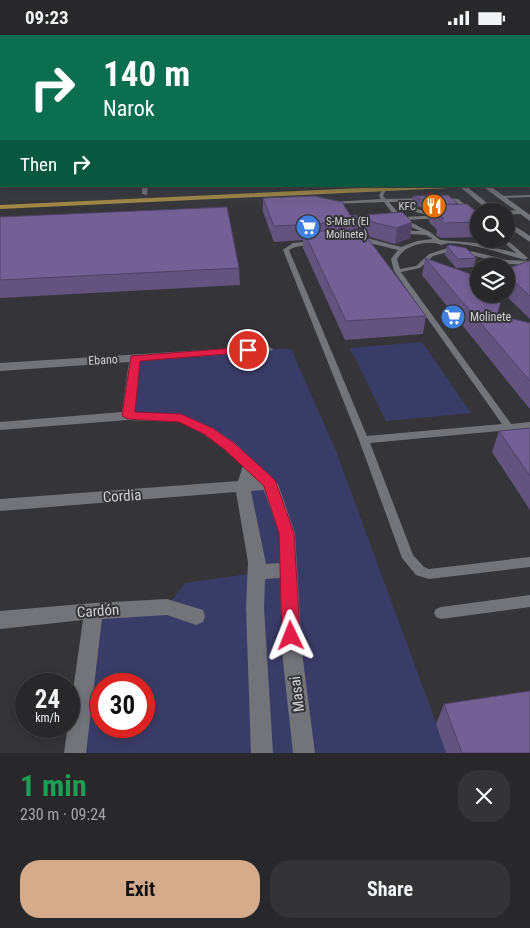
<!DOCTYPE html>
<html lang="en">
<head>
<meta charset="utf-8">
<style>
  body { margin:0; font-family:"Roboto Condensed",sans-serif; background:#343437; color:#f1f3f6; height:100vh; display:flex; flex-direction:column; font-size:19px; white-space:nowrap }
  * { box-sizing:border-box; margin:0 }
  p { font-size:16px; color:#a5a6a9 }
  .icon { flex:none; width:28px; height:28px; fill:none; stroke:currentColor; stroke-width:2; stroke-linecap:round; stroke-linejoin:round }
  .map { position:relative; height:718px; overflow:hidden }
  .side { display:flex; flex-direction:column; background:#28282b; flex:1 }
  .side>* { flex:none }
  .guide { position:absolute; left:0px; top:0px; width:530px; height:152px; box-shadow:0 2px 8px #0003,0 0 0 1px #444447; background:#0b6e4f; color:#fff; overflow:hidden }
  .fabs { position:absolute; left:470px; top:168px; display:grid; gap:10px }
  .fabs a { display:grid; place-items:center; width:45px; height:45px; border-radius:50%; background:#28282b; box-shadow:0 2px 8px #0003,0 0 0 1px #444447; font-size:25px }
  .speed { position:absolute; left:15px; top:638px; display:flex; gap:10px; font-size:25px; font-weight:700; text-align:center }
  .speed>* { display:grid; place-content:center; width:65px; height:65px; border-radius:50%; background:#28282b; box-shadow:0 2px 8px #0003,0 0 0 1px #444447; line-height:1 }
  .speed small { font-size:12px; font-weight:400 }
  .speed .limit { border:8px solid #d22; background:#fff; color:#111 }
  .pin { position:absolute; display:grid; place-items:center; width:42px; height:42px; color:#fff; margin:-21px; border:2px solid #fff; border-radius:50%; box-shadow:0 1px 5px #0007 }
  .me { position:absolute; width:55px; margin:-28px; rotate:358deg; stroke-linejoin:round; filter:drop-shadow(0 0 4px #0008) }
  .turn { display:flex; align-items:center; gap:18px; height:105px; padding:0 20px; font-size:22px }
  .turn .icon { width:65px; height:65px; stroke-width:2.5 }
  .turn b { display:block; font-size:35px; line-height:42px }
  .then { display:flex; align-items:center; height:48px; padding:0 20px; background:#0003; gap:10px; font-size:19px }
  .round { display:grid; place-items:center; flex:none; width:52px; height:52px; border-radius:20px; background:#343437 }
  .headline { display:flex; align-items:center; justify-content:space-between; height:85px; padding:0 20px }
  h1 { font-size:30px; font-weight:700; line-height:38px; color:#1e9e55 }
  .primary-button { display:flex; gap:10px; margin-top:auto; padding:10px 20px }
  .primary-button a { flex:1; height:58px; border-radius:20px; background:#d6ab8b; color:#111; font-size:20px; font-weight:700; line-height:58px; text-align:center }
  .primary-button a+a { background:#343437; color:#f1f3f6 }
  .status { display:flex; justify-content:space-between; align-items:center; height:35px; padding:0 25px; background:#28282b; direction:ltr }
  .status svg { height:14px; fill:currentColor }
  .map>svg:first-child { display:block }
</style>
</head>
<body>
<div class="status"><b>09:23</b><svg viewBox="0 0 49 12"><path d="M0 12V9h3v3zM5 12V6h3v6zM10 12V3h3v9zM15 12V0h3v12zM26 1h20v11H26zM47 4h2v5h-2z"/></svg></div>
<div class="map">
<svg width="530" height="718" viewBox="0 0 530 718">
  <rect width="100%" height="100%" fill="#353539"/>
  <path fill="#3a3c68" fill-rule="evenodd" d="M422,307l49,71 -85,8 -36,-73z
    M267,314h24l45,102 111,302h-372l19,-142 73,-4 18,-24 71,-10 -13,-85 7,-22 -69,-48 -53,-2 7,-58zM101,649h43v42h-43z"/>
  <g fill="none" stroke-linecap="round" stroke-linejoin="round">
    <path fill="#042033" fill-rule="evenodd" d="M0,97h1v6h-1z"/>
    <path fill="#737479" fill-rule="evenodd" d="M0,81h1v2h-1z
      M529,149h1v2h-2z
      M382,154l4,1 -3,6 3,3 39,-1v2h-2l-18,1 8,7 12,3v2l-2,1 -14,-4 -10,-8h-10l13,15 41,-2v2l-2,1 -35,2 24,12 10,8 36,3 40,10 -16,-14h6l22,19 -3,2c-17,-5 -69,-22 -84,-15 -9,-5 -28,-1 -36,5 -3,2 -6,6 -8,9l3,10 16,-3 13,-12 19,-6 27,4 32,8 23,1v4l-23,-1 -32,-8 -27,-4 -15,4 -13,12 -19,4 110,152 19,-2v6l-160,15 43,112 11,12 5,2 101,-12v10l-101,12 -13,-4 -14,-17 -43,-118 -76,-190 1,-1 9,-6 21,-2 3,2c-9,4 -19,1 -28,7l78,186 135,-12 -108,-153 -3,-12 7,-9 -41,-10 3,-2h7l34,9 16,-6 16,-2 -7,-4 -17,-1 -6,-5 -2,-5 2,-1 -3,-3h-5l-1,-1 2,-1 -12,-16 -53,2 -2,-1 2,-1 50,-3 -2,-3zM407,190l13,6h-8z
      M530,160v2l-29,1 -2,-1 2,-1z
      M441,162l17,2 21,16v5l-24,-19 -16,-2v-1z
      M506,176l14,-1 3,2 -3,2 -14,1z
      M530,560v12l-89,12 -5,-2 -2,-4 2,-4 5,-2z"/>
    <path fill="#737479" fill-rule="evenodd" d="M529,81h1v2h-1z
      M530,96v4l-1,-1v-2z
      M529,108h1v4h-1z
      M0,113h1v4h-1z
      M529,133h1v4h-1z
      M0,145h1v4h-1z
      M142,151h6l-1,9 -5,-1z
      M267,311l6,3 -2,2 -131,10 -5,51 46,2 32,14 22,15 43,41 17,49 7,119 13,101h-22l-11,-101 -2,-74 -15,1 -1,29 9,145h-22l-5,-145 2,-46 -12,-70 -236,19v-12l238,-18 5,-15 -18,-17 -22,-15 -24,-12 -51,-2 -128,10v-8l122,-10 7,-50 -129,9v-8zM264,455l15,43 1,30 -14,1 -15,-73z
      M167,564l36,11 2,6 -2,6 -7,3 -29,-10 -65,4 -16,134h-22l19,-133 -83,9v-18l94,-8z"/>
    <path fill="#737479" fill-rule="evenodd" d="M459,151h7l31,25h-8z
      M482,151h8l40,29v6z
      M506,185l24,16v6l-24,-16z"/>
    <path fill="#a48a45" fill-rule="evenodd" d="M529,140h1v4h-1z
      M403,151h51l-3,2 -451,21v-4z"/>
  </g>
  <path fill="#63537f" d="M413,161l45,8 21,10v23l-38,1 -5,-3 1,-5 -8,-8 1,-9h-3l-2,-4 -14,-5z
    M263,163l87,17 10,5 -1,9 67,87 -3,18 -78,6 -42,-92v-8l-29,2 -11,-30z
    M366,180l46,7 -2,16 -15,6 -25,-7 -5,-8z
    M0,182l239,51 1,17 -240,13z
    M447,211l29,12 -2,9 -18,1 -11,-13z
    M425,223l54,36h27v-25l24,-7v57l-26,-25 -7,21 33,8v85h-1l-107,-133z
    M530,393v82l-38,-58 7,-21z
    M444,669l86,49h-84l-10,-29z"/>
  <path fill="#504368" d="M412,187l-2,16 -15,6 2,-16z
    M503,259h1l-12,39 5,-18z"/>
  <path fill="#736094" stroke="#504368" d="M448,160l10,9 -30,1 -1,-3 -14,-6z
    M314,161l28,6 8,13h6l4,5 -6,-1 2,3 -82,4 -11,-28z
    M467,169l12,10v8l-35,1 -5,-4h5l-13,-12h4l-2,-2z
    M227,172l12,61 -239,12v-63z
    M402,177l10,10 -15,6 -25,-6 -6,-7z
    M361,194l65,87 -80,5 -42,-89z
    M450,210l16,3 10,10 -18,1 -11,-13z
    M425,223l54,19v17h24l-6,21 33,8v58z
    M529,226l1,1v34l-21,-19 -3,7v-15z
    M530,393v48l-31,-45z
    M530,656v62h-68l-18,-49z"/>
  <linearGradient id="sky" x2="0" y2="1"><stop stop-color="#1d1d1f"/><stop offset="0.43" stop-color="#4b515f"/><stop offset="1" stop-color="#4b515f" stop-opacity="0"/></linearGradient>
  <rect width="530" height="175" fill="url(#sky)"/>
  <path fill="#e11d48" stroke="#92132f" d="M248,312l3,1v4l-111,9 -5,51 46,2 31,14 22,15 41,37 19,53 6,103 -3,6 -6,2 -6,-2 -3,-6 -3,-103 -15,-47 -39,-36 -21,-16 -25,-12 -51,-3 -6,-3 9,-60z"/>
  <defs>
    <symbol id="restaurant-disc" viewBox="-11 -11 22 22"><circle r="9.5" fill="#e8710a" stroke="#353539"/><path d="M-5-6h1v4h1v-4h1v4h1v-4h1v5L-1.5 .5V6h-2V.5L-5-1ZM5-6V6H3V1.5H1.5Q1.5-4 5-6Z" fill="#fff"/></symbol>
    <symbol id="supermarket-disc" viewBox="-11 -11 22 22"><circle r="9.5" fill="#3f7fe0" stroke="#353539"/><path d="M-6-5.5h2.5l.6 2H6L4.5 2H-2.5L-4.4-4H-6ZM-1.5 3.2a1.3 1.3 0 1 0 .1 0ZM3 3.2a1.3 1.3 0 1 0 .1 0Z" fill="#fff"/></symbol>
  </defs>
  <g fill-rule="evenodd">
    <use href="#restaurant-disc" x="420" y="157" width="28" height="28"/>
    <use href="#supermarket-disc" x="294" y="178" width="28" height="28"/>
    <use href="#supermarket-disc" x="439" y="268" width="28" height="28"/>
  </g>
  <g text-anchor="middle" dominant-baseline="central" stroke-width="4" stroke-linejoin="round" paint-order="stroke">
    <g font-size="11" fill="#d0d1d3" stroke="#353539" text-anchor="end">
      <text x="416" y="171">KFC</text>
      <text x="326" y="186" text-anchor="start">S-Mart (El<tspan x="326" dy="13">Molinete)</tspan></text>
    </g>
    <g font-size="12" fill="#d0d1d3" stroke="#353539" text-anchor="start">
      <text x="470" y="282">Molinete</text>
    </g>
    <g font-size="12" fill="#d0d1d3" stroke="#353539">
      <text transform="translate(103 325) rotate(-4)">Ebano</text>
    </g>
    <g font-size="15" fill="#d0d1d3" stroke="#353539">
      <text transform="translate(122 461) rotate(-4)">Cordia</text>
      <text transform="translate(98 576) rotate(-4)">Cardón</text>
      <text transform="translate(297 659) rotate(-97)">Masai</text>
    </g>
  </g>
</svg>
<div class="fabs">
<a><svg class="icon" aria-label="search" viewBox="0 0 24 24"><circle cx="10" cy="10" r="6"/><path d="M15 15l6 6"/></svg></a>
<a><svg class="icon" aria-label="layers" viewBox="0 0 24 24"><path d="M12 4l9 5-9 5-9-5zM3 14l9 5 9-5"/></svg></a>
</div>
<div class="speed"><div>24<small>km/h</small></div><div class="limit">30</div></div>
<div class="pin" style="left:248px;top:315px;background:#d93025"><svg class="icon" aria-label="arrive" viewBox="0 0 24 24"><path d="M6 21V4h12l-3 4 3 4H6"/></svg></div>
<svg class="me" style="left:291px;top:601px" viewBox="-20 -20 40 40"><path d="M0-17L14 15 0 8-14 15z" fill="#e11d48" stroke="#fff" stroke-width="4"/></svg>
<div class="guide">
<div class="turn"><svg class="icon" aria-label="right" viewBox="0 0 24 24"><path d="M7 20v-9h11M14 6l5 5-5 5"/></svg><div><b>140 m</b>Narok</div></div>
<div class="then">Then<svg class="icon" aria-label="right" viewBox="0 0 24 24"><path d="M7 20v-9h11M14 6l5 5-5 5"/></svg></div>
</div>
</div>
<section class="side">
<div class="headline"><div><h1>1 min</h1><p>230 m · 09:24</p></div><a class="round"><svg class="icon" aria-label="close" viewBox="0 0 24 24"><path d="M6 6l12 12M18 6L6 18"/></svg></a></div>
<div class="primary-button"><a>Exit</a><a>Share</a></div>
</section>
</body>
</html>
